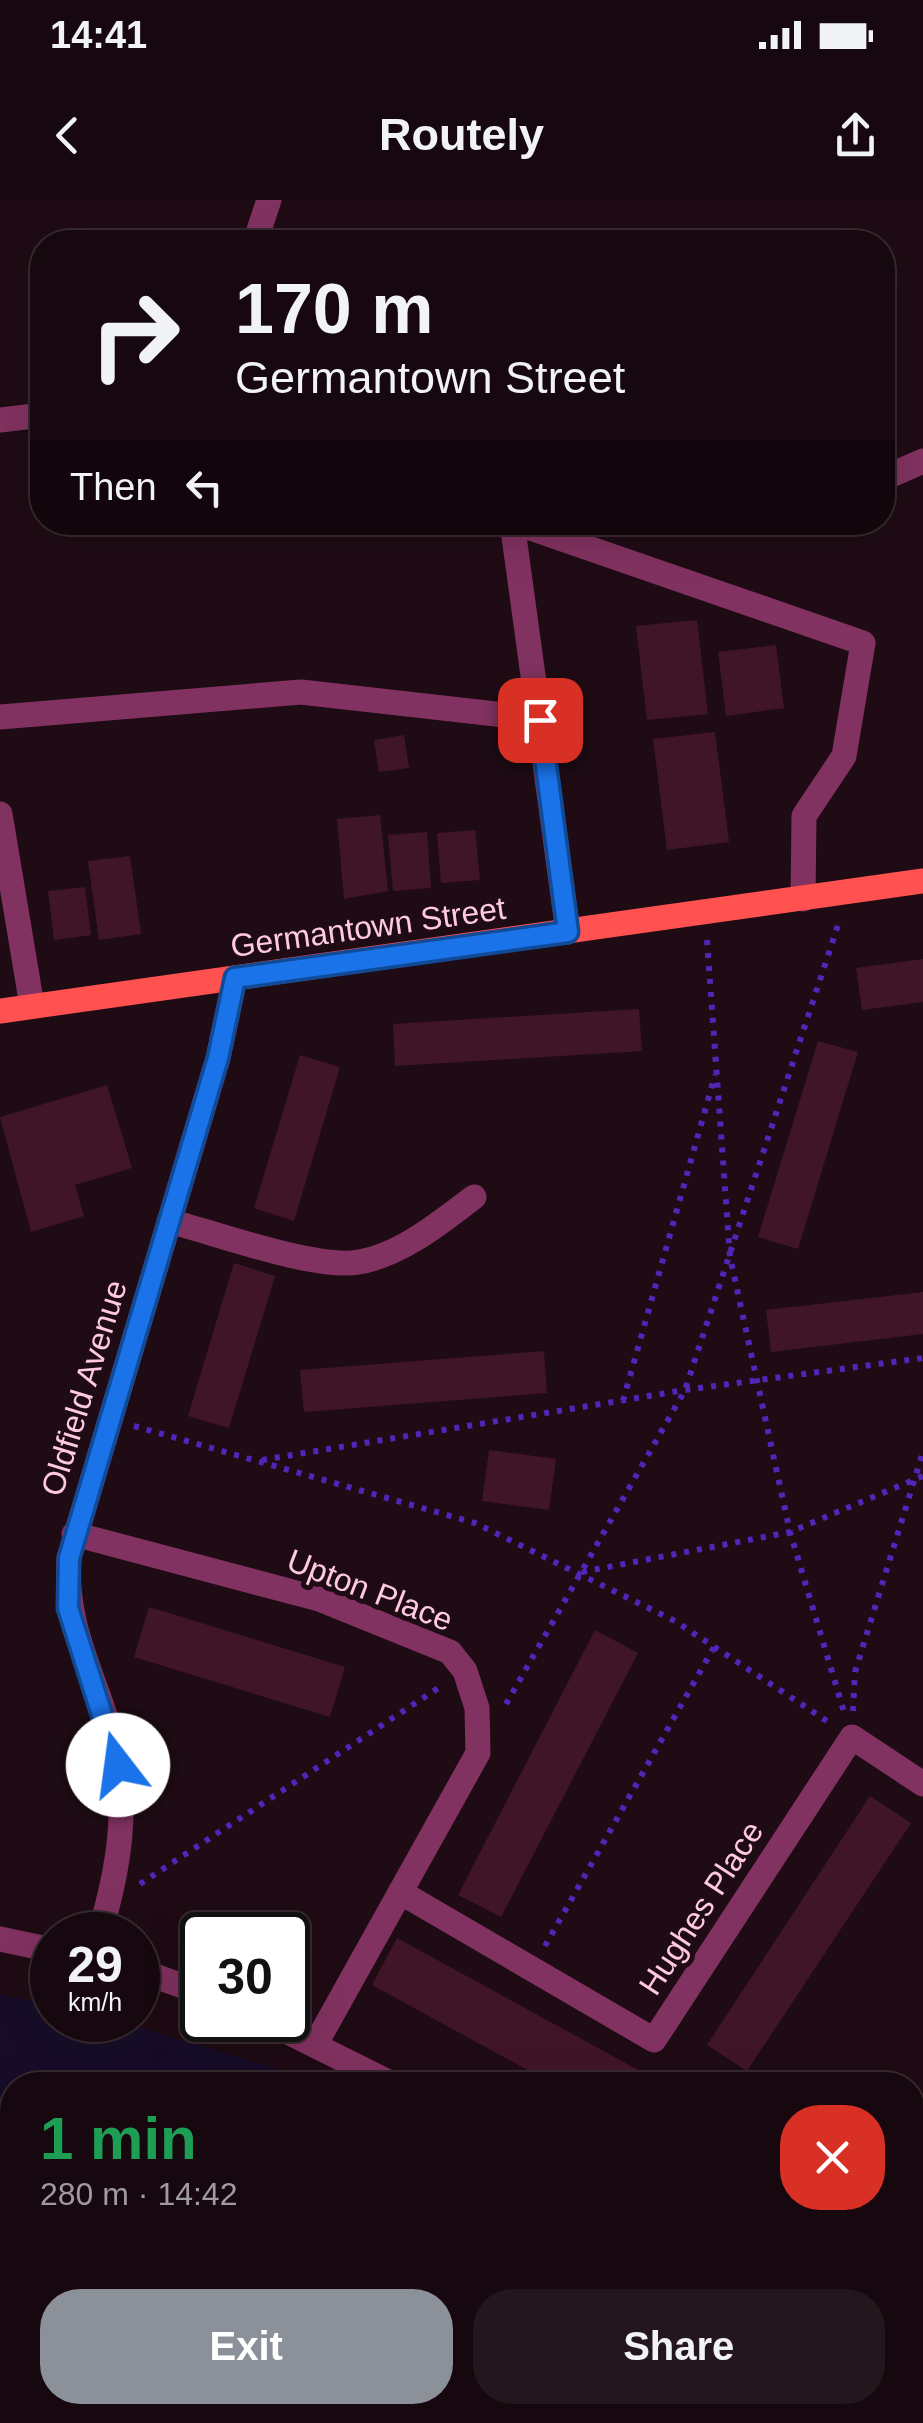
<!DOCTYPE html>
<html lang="en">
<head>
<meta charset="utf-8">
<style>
  body { margin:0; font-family:Arial,sans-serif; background:#24161d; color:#f1f3f6; height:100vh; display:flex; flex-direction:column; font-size:38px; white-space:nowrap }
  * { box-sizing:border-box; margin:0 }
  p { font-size:32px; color:#9e9a9e }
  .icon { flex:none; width:55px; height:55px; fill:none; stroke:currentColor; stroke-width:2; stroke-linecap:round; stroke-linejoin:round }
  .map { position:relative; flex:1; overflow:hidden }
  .drawer { position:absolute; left:0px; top:1872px; width:925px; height:352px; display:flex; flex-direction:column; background:#17080f; border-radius:40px 40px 0 0; box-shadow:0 10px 40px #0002,0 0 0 2px #36292f }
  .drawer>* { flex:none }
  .banner { position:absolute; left:30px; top:30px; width:865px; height:305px; border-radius:40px; box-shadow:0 10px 40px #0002,0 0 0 2px #36292f; background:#17080f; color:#f1f3f6; overflow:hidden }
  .speed { position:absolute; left:30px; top:1712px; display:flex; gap:20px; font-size:50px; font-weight:700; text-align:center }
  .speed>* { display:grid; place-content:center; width:130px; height:130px; border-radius:50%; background:#17080f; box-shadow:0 10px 40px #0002,0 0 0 2px #36292f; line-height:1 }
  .speed small { font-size:25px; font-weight:400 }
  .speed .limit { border:5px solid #111; border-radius:15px; background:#fff; color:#111 }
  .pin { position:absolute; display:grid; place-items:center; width:85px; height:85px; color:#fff; margin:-42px; border-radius:20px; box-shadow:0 5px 15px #0006 }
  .me { position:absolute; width:110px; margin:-55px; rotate:345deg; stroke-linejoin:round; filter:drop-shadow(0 0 8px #0008) }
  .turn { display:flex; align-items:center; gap:35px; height:210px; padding:0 40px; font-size:45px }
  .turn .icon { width:130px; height:130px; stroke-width:2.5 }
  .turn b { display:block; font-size:70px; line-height:85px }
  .then { display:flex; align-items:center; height:95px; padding:0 40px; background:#0003; gap:20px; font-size:38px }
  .round { display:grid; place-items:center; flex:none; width:105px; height:105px; border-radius:40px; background:#24161d }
  .headline { display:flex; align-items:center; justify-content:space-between; height:170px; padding:0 40px }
  h1 { font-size:60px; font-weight:700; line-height:75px; color:#1e9e55 }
  .cta { display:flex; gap:20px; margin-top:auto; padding:20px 40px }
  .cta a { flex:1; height:115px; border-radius:40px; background:#8c9099; color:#fff; font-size:40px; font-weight:700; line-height:115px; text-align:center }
  .cta a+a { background:#24161d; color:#f1f3f6 }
  .status { display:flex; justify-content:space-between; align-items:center; height:70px; padding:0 50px; background:#17080f; direction:ltr }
  .status svg { height:28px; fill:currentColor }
  header { display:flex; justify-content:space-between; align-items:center; height:130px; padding:0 40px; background:#17080f; font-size:45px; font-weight:700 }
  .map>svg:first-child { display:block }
</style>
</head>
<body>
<div class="status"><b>14:41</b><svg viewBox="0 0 49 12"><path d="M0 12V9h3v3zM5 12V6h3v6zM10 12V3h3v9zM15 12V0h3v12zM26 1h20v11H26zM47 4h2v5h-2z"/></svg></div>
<header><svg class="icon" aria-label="back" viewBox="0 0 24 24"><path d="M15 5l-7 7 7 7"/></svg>Routely<svg class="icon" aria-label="share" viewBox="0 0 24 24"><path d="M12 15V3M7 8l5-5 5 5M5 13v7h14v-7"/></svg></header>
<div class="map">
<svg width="923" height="2223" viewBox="0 0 923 2223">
  <rect width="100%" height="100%" fill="#1f0b14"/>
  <path fill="#170d29" d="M0,1794l52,12v14h62l167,50 -8,15h-261v327l174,1 1,10h-187z"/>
  <path fill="#411528" d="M697,420l11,94 -61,6 -11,-94z
    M776,445l8,63 -58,8 -8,-64z
    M715,532l14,110 -62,8 -14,-111z
    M404,535l5,33 -30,4 -5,-32z
    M380,615l8,76 -44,8 -7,-80z
    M475,630l5,50 -39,3 -4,-50z
    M427,632l4,56 -38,3 -5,-56z
    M130,656l11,78 -42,6 -11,-79z
    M85,687l6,48 -37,5 -6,-49z
    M923,759v43l-61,8 -6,-42z
    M639,809l3,42 -247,15 -2,-42z
    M818,841l40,11 -60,197 -40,-12z
    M300,855l40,12 -46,154 -40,-13z
    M107,885l25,83 -57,17 9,31 -53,16 -31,-115z
    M234,1063l41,13 -46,152 -41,-12z
    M923,1092v42l-152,18 -5,-42z
    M544,1151l3,42 -243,19 -4,-42z
    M489,1250l67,9 -7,51 -67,-9z
    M149,1407l196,60 -15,50 -196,-60z
    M595,1430l43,23 -137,264 -43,-22z
    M870,1596l41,27 -164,248 -40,-26z
    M397,1738l254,139 -4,8h-92l-183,-100z
    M912,2073l11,6v62l-11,-7z
    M276,2212h49l1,11h-49z"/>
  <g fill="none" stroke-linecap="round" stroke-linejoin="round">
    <path stroke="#5424b8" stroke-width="6" stroke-dasharray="5 8" stroke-linecap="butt" d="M707,740l23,317 60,275 54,180
      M623,1201l92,-326
      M134,1226l341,97 200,98 155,102
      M262,1260l423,-70 238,-32
      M582,1372l208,-40 133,-56
      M506,1504l179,-314 155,-471
      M853,1511l2,-39 68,-220
      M140,1684l303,-199
      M545,1746l169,-299"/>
    <path stroke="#823260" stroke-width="25" d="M204,42h11
      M255,42l14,-42
      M0,220l42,-5
      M882,279l41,-18
      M512,322l56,410
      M513,322l350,121 -19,113 -40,60 -1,83
      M0,517l301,-25 239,27
      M0,614l32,192
      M169,1021c46,12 147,49 190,41 42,-7 82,-40 115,-65
      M74,1334l245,65 131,53 15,19 12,37 1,45 -163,292
      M400,1692l254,148 198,-303 71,47
      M99,1735c20,-65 31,-131 13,-198 -18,-62 -48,-112 -43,-179l149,-500 17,-80
      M0,1739l52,11
      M138,1770l64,23
      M264,1820l130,65
      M912,1940l11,-15
      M912,2044l11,7
      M887,2212l15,11
      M380,2223l1,-11"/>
    <path stroke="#ff5150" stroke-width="25" d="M0,811l923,-130"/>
  </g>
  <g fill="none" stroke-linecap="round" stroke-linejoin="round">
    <defs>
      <path id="route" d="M118,1565l-50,-157 1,-50 149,-500 17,-80 333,-46 -28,-212"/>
    </defs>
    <use href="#route" stroke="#114b97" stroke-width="25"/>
    <use href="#route" stroke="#1a73e8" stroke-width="18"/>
  </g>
  <g text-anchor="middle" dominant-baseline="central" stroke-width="10" stroke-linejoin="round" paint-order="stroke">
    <g font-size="32" fill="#ffc9e4" stroke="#1f0b14">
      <text transform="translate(368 727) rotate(-8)">Germantown Street</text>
      <text transform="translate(84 1188) rotate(-73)">Oldfield Avenue</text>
      <text transform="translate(370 1390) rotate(21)">Upton Place</text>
      <text transform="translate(701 1708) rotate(-57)">Hughes Place</text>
    </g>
  </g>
</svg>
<div class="speed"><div>29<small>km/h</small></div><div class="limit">30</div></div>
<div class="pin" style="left:540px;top:520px;background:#d93025"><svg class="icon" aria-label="arrive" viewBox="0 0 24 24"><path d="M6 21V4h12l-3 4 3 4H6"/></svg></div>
<svg class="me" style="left:118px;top:1565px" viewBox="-20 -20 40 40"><circle r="19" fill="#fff"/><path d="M0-13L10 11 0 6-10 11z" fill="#1a73e8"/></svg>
<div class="banner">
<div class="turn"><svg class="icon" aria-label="right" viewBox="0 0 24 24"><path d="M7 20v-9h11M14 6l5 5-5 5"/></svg><div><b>170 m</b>Germantown Street</div></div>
<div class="then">Then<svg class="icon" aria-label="left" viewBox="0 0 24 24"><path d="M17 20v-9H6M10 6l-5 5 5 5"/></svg></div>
</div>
<section class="drawer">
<div class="headline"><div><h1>1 min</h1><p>280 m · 14:42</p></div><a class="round" style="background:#d93025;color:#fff"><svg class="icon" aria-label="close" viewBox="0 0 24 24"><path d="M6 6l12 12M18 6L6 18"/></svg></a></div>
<div class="cta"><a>Exit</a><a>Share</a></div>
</section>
</div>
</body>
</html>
